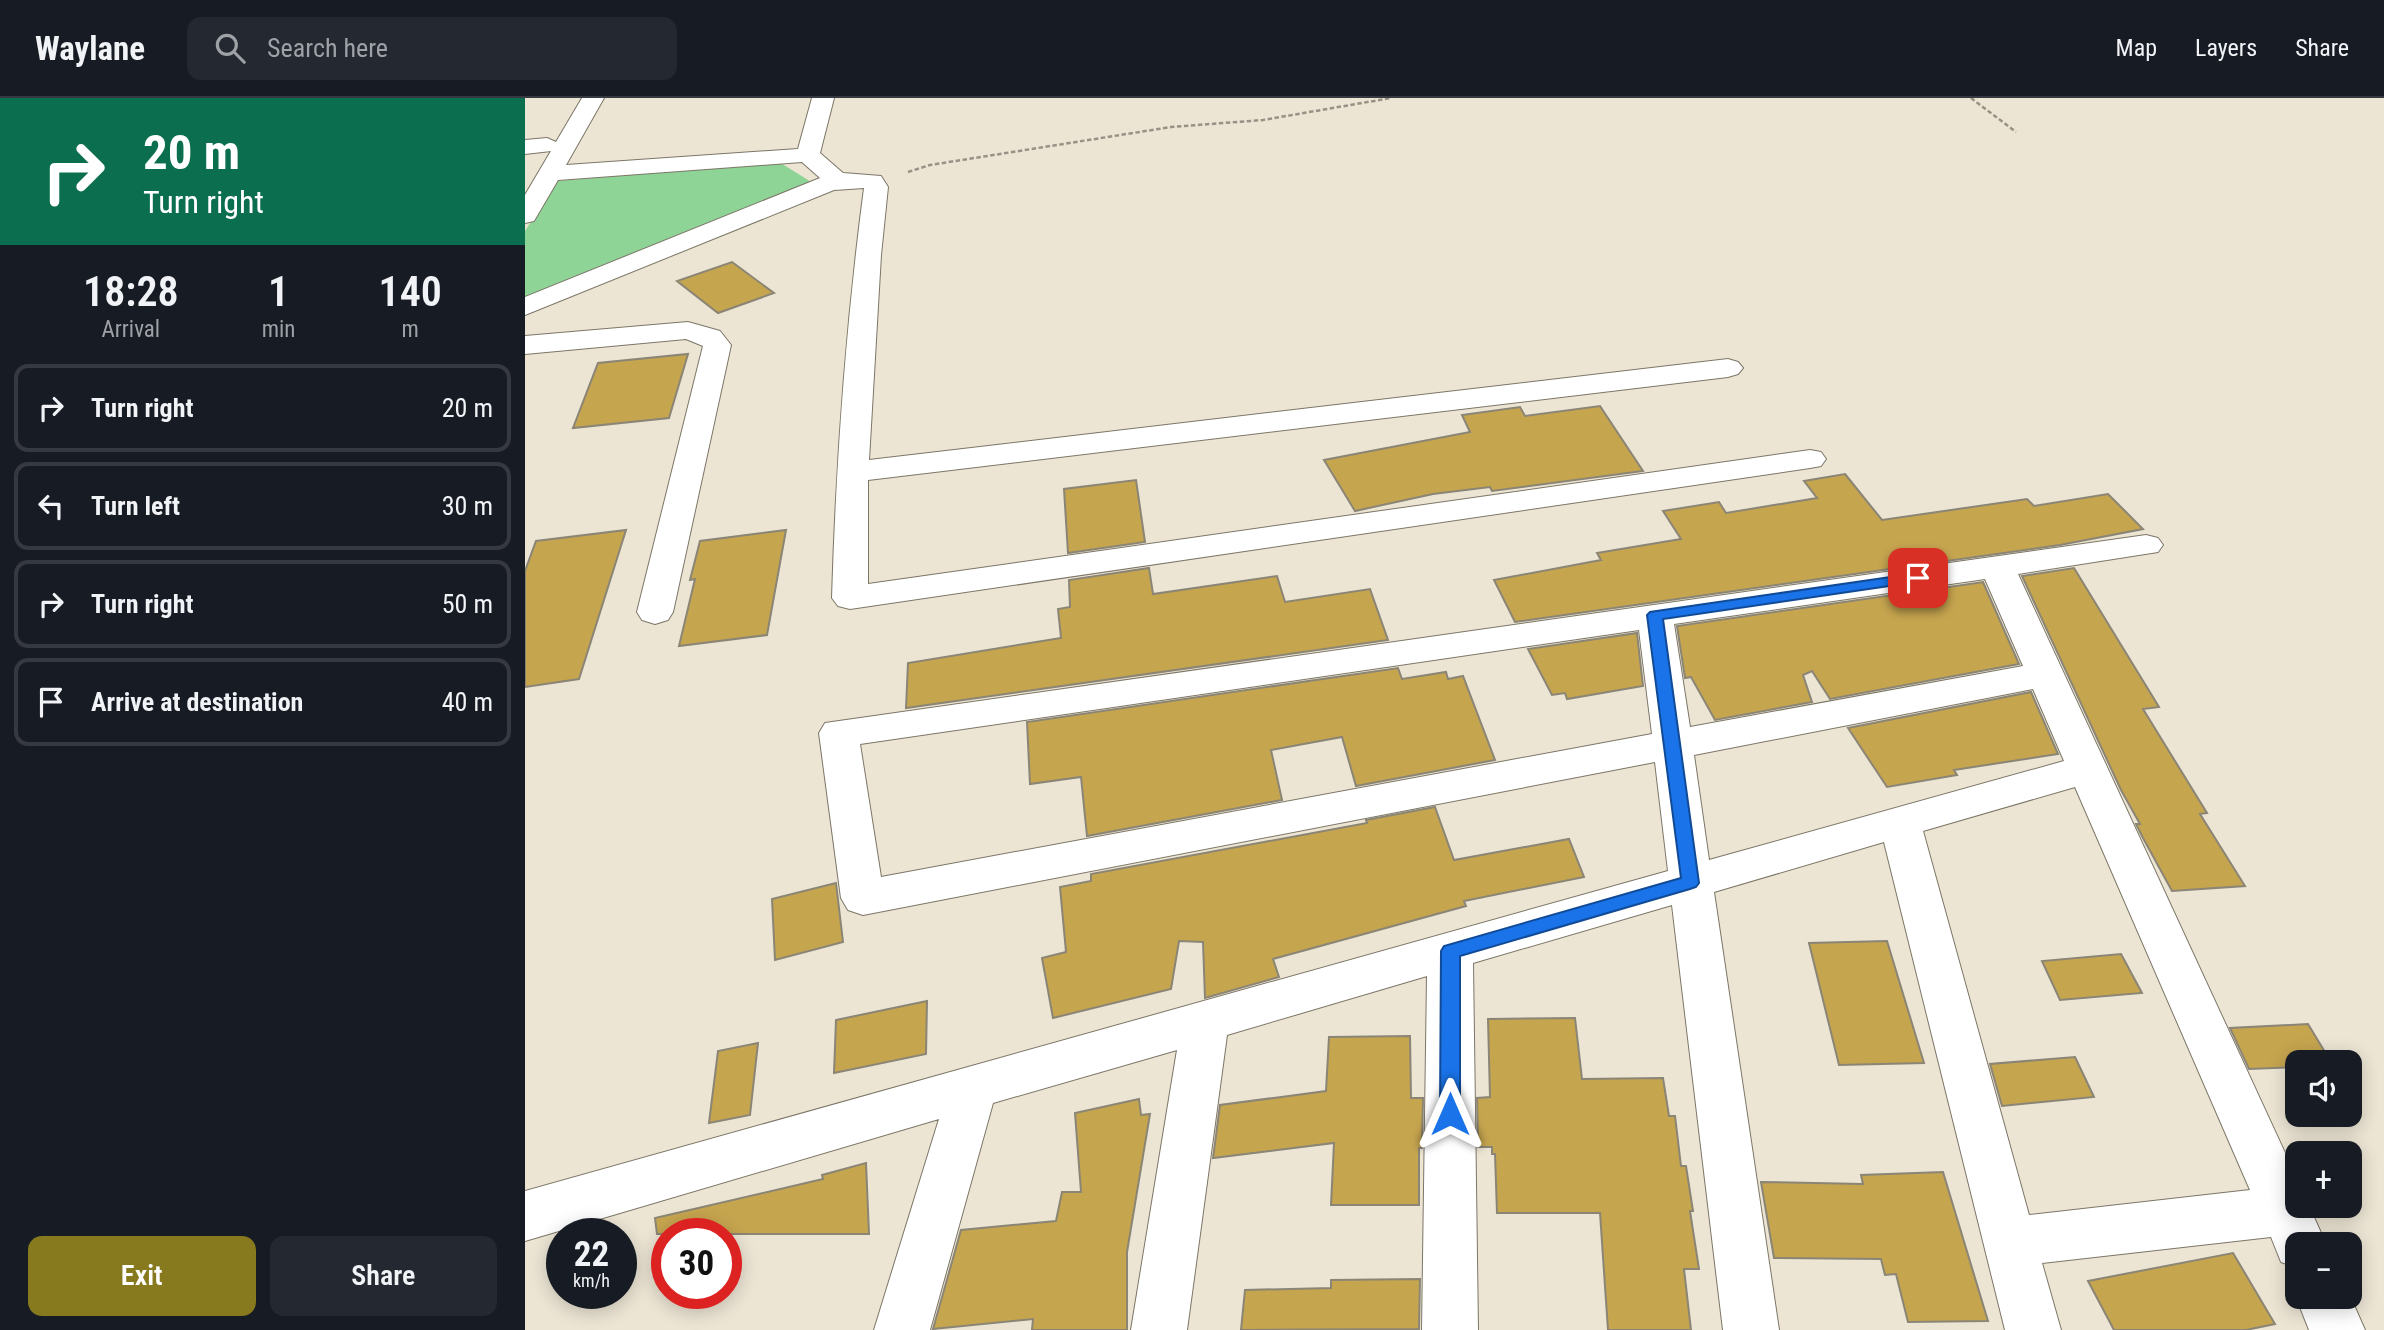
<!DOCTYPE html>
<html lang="en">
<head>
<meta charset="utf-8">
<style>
  body { margin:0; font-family:"Roboto Condensed",sans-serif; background:#242831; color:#f1f3f6; height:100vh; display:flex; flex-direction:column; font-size:26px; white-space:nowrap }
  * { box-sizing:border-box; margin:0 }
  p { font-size:23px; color:#9ea1a6 }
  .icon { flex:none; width:38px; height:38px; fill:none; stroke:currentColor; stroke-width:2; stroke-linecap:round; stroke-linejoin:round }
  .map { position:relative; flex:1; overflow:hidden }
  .side { display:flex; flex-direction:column; background:#171b24; width:525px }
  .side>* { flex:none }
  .banner { background:#0b6e4f; color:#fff; overflow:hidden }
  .tools { position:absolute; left:1760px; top:952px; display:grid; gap:14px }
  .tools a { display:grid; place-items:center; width:77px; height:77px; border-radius:14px; background:#171b24; box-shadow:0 4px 18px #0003; font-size:35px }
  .speed { position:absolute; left:21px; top:1120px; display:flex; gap:14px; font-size:35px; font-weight:700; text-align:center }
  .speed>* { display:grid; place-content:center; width:91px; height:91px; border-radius:50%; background:#171b24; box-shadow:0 4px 18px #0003; line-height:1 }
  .speed small { font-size:18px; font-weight:400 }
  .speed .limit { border:10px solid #d22; background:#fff; color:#111 }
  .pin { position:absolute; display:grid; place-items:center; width:60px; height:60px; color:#fff; margin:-30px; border-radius:14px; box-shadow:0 4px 10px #0006 }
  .me { position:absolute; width:77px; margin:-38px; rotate:0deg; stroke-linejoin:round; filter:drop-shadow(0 0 5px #0008) }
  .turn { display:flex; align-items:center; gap:24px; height:147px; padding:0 28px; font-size:32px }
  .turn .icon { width:91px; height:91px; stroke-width:2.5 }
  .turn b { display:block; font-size:49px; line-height:60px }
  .eta { display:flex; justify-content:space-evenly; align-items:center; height:119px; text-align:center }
  .eta b { font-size:42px; font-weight:600; line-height:49px }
  .cta { display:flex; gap:14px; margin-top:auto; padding:14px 28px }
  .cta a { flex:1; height:80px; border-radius:14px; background:#87791e; color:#fff; font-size:28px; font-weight:600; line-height:80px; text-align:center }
  .cta a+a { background:#242831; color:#f1f3f6 }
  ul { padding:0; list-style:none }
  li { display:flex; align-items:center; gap:21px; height:88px; margin:0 14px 10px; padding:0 14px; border:4px solid #363941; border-radius:14px }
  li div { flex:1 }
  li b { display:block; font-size:26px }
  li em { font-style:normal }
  header { display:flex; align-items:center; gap:42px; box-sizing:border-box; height:98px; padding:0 35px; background:#171b24; border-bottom:2px solid #363941 }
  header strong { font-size:33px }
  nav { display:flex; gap:38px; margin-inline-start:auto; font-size:24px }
  .search { width:490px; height:63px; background:#242831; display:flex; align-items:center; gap:18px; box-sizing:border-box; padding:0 24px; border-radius:14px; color:#9ea1a6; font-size:26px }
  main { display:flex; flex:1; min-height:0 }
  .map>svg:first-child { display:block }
</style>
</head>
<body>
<header>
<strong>Waylane</strong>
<div class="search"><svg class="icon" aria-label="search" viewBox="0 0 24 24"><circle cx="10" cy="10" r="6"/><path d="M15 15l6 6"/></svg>Search here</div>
<nav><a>Map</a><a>Layers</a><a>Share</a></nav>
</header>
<main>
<section class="side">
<div class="banner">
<div class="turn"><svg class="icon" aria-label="right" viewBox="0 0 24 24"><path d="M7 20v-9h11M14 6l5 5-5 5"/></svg><div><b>20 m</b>Turn right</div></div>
</div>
<div class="eta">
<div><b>18:28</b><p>Arrival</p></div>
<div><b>1</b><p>min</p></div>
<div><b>140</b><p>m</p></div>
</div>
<ul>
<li><svg class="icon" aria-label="right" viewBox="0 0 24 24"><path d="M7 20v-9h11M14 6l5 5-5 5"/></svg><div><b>Turn right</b></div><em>20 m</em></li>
<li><svg class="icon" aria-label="left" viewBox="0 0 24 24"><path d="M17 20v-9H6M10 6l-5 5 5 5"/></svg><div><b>Turn left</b></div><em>30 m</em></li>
<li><svg class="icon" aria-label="right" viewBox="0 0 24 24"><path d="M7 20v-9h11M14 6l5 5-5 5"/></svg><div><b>Turn right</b></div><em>50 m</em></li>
<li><svg class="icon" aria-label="arrive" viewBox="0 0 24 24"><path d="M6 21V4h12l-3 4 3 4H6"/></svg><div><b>Arrive at destination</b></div><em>40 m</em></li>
</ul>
<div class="cta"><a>Exit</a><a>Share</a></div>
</section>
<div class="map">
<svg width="1859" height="1232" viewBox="0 0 1859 1232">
  <rect width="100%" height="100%" fill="#ece5d4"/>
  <path fill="#8fd497" d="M254,64l34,21 -288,116v-68l32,-50z"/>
  <path fill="#c6a54f" stroke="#8b8576" stroke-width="2" d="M207,164l42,31 -56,20 -41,-32z
    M163,256l-19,64 -96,10 25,-65z
    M1075,308l43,65 -151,20 -2,-4 -57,7 -78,17 -31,-51 146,-28 -8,-17 58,-8 5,9z
    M1320,376l37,46 145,-21 7,7 74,-12 35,35 -83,16 -545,77 -21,-42 107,-20 -4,-7 84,-14 -18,-28 56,-9 7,11 91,-15 -13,-17z
    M611,382l9,62 -77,11 -4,-64z
    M101,432l-47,149 -54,8v-116l11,-30z
    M261,432l-19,105 -88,11 16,-67 -5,1 10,-39z
    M624,470l4,26 124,-18 8,26 85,-13 18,51 -482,68 2,-45 153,-25 -3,-29 12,-2 -1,-27z
    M1549,470l85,139 -16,2 64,104 -7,1 45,72 -73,5 -29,-53 -7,-14h4l-19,-34 -99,-214z
    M1458,484l36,82 -189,35 -18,-28 -9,4 9,27 -97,18 -24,-43 -6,1 -8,-52z
    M1112,535l6,53 -76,13 -2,-6 -13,2 -24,-46z
    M873,570l4,11 44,-7 2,7 15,-3 32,84 -139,26 -14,-49 -71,13 11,50 -195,36 -6,-59 -51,7 -3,-62z
    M1506,594l27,62 -104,16 3,5 -70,12 -39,-59z
    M910,709l19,53 115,-21 15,38 -120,24 2,5 -193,53 6,18 -74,21 -2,-56 -24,-1 -8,48 -118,29 -11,-60 24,-6 -6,-65 31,-6v-7l276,-51 -1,-3z
    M311,785l7,59 -68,18 -3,-61z
    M1362,843l37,122 -85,2 -30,-122z
    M1596,856l21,39 -82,7 -18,-39z
    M402,903l-1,53 -92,19 2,-53z
    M1050,920l7,61 81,-1 6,38h6l6,50h5l7,45h-3l9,58h-15l7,61h-83l-8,-117h-103l-2,-59h-3v-7h-14l-1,-49 13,-1 -2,-78z
    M1783,926l23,38h-33v5l-49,2 -19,-41z
    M885,938l1,62h12l-1,50h-3v57h-88l3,-62 -121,15 7,-53 106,-14 3,-54z
    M233,945l-8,72 -41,8 9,-72z
    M1550,959l19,40 -92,9 -12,-42z
    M614,1001l2,16 9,-1 -23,138v78h-95l1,-11 -100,10 28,-99 95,-9 6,-29h19l-6,-79z
    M341,1065l3,71h-212l-2,-16 168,-39 -1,-4z
    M1418,1074l45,149 -80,1 -12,-48 -11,1 -4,-16 -107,-1 -13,-76 102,2 -2,-9z
    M1708,1155l42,71 -29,6h-132l-26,-49z
    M895,1181l-1,50 -178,1 4,-40 86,-2v-8z"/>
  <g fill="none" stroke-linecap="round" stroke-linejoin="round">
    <defs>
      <path id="minor" d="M57,0h22l-38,67 232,-16 14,-51h22l-14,55 23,20 38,3 7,11 -7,68 -12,205 859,-101 10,3 5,6 -5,6 -10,3 -860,103v104l942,-134 11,2 5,7 -5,7 -11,2 -960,141 -12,-3 -6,-8c4,-137 14,-274 32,-410l-30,2 -309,125v-18l295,-119 -18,-16 -244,18 -24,41 -9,2v-28l26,-44 -26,3v-14l22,-2 9,4z
        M163,224l32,9 11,14 -58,267 -5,8 -13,4 -13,-4 -5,-8 66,-266 -17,-7 -161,15v-18z
        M1621,437l12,3 5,7 -5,7 -140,22 280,607v25h11l17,38h-28v24l-17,-6 -10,-25 -229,26 19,67h-56l-121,-488 -170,50 65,438h-56l-51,-425 -199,58 5,367h-56l5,-354 -200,59 -40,295h-56l46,-280 -184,53 -63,227h-56l65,-211 -414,122v-50l1143,-320 -13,-109 -792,153 -15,-5 -7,-12 -22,-165 6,-10zM1460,481l38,87 -333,61 -16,-103zM1114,532l13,104 -771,143 -21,-133zM1508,591l31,72 -355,99 -15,-105zM1550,689l175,403 -221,25 -106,-384z
        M1773,1194v5l52,-1 15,34h-56l-13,-33z"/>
    </defs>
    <use href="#minor" stroke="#7c7667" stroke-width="2"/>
    <path stroke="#989286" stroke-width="2.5" stroke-dasharray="4.5 2.5" stroke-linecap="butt" d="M1446,0l45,34
      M383,74l22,-7 241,-38 92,-7 128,-22"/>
    <use href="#minor" fill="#fff" fill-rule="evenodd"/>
  </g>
  <path fill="#1a73e8" stroke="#114b97" stroke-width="2" d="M1393,475l5,2 2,3 -2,3 -260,38 36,264 -3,4 -6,2 -230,67v158l-3,6 -7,3 -7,-3 -3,-6 1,-163 3,-5 237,-68 -34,-263 3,-3z"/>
</svg>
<div class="tools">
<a><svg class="icon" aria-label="sound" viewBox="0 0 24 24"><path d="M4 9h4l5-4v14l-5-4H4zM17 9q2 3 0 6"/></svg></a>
<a>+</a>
<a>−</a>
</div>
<div class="speed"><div>22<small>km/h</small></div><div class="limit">30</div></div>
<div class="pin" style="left:1393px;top:480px;background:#d93025"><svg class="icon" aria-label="arrive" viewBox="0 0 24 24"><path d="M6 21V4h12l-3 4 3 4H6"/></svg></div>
<svg class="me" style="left:925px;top:1016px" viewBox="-20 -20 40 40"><path d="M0-17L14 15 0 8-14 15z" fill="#1a73e8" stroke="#fff" stroke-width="4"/></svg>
</div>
</main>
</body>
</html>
